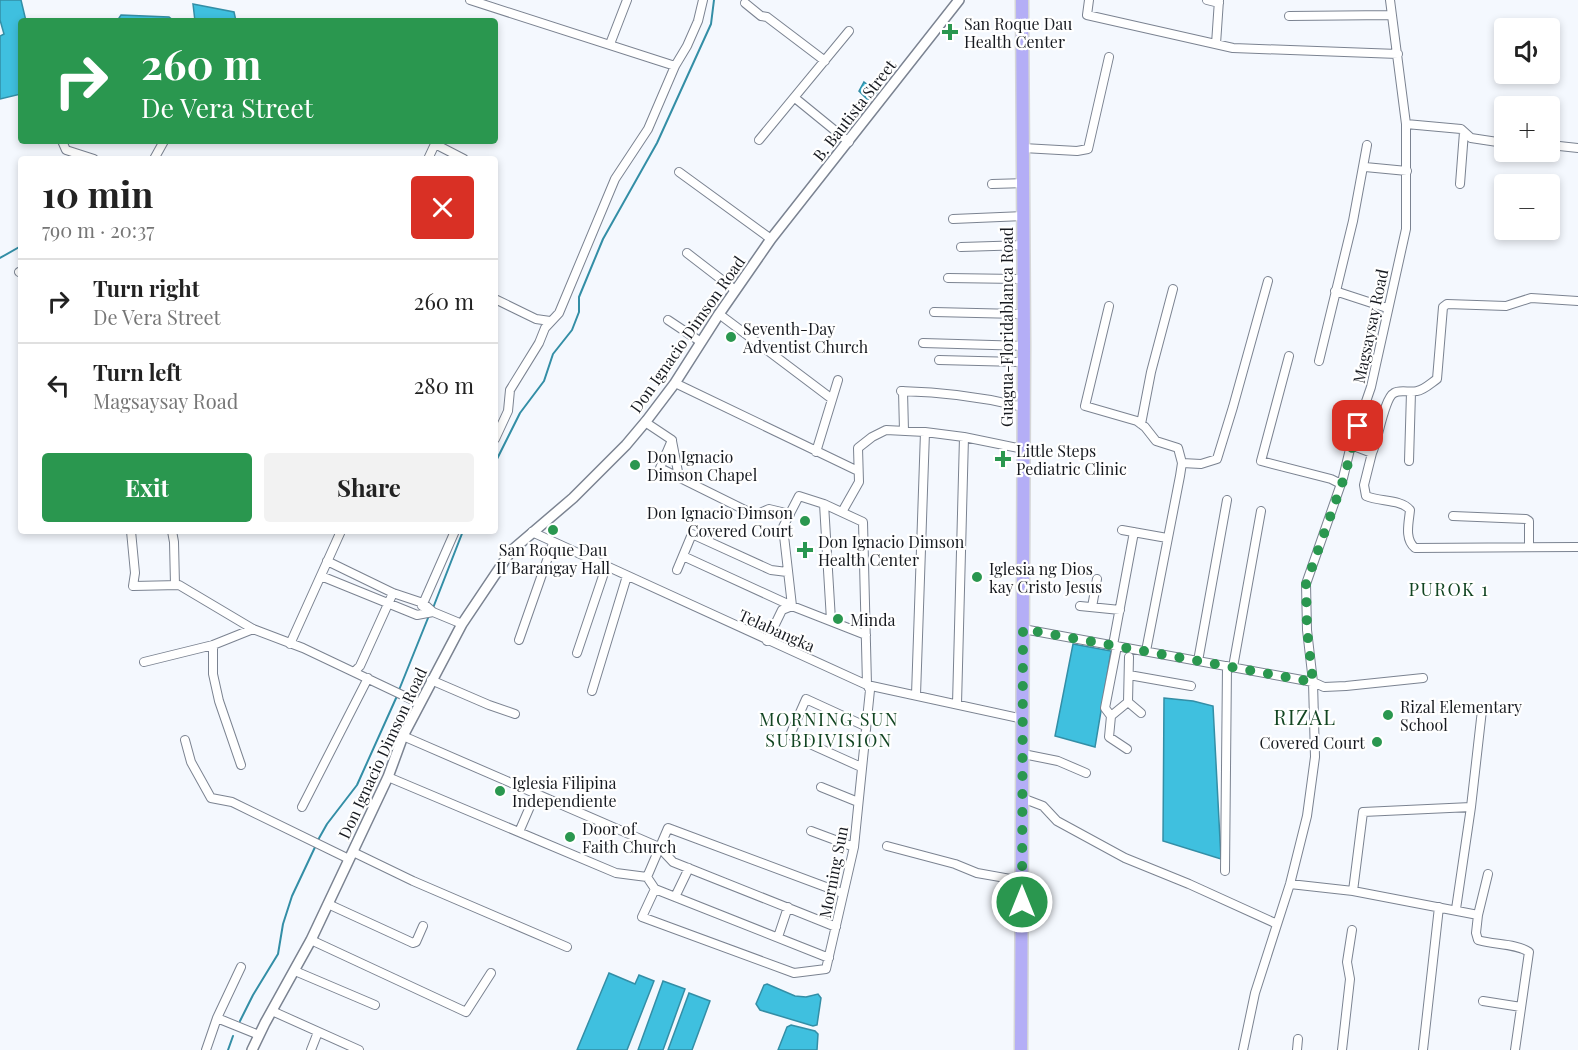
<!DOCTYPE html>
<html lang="en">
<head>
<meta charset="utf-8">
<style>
  body { margin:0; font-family:"Playfair Display",serif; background:#f2f2f2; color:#222; height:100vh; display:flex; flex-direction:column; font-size:22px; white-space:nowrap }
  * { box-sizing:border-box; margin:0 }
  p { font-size:20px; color:#767676 }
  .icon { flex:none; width:33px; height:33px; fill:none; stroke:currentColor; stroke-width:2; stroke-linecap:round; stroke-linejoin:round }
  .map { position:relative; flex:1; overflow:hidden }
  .sheet { position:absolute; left:18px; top:156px; width:480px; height:378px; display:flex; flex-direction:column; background:#fff; border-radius:6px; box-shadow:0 3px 9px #0003 }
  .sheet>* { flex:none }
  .top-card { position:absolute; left:18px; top:18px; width:480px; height:126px; border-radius:6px; box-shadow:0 3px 9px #0003; background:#2a974f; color:#fff; overflow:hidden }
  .controls { position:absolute; left:1494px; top:18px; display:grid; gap:12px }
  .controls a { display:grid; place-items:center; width:66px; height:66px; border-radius:6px; background:#fff; box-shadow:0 3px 9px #0003; font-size:30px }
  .pin { position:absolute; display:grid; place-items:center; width:51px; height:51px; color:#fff; margin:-26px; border-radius:12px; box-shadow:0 3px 9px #0006 }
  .me { position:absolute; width:66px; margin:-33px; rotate:0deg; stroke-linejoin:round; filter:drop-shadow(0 0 4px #0008) }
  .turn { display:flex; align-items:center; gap:21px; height:126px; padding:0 24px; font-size:27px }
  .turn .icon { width:78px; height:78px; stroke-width:2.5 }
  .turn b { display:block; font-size:42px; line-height:51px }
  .round { display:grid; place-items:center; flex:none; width:63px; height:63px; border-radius:6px; background:#f2f2f2 }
  .overview { display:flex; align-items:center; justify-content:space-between; height:102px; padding:0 24px }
  h1 { font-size:36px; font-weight:700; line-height:45px }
  .action { display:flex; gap:12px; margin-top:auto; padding:12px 24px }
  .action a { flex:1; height:69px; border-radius:6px; background:#2a974f; color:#fff; font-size:24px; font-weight:700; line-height:69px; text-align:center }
  .action a+a { background:#f2f2f2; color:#222 }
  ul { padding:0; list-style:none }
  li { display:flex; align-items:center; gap:18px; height:84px; padding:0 24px; border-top:2px solid #e0e0e0 }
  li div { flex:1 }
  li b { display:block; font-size:22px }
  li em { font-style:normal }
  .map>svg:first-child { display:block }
</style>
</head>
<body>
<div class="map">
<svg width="1578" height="1050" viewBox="0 0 1578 1050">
  <rect width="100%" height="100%" fill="#f4f8fe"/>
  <path fill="#3fc0df" stroke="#338ea6" stroke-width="1.5" d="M0,0h21l5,21h-5v73l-21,5v-63l4,-2 -4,-14z
    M193,4l41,8 2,9h-41z
    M121,15l48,2 5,4h-57z
    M864,82l13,10 -9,8 -9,-9z
    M1073,644l38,7 -16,96 -40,-11z
    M1164,698l29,3 20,5 8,153 -58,-18z
    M609,973l26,11 4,-9 15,6 -27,69h-50z
    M663,981l22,8 -22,61h-25z
    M767,984l28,12 11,1 12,-3 3,4 -4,27 -4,1 -53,-16 -4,-6 8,-19z
    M689,993l21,8 -18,49h-24z
    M791,1025l24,6 3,3 -1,16h-39l9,-23z"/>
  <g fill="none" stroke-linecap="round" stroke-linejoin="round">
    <path stroke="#338ea6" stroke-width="2" d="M0,258l21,-12
      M495,463l25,-50 24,-32 9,-27 19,-24 7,-18v-15l24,-58 54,-96 54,-119 3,-24
      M433,608l30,-77
      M399,690l29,-72
      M318,840l9,-16 30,-39 40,-89
      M240,1021l13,-26 25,-41 5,-30 9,-28 24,-51
      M228,1050l5,-14"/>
    <defs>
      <path id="minor" d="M470,0l205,66
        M1089,0l-2,15 146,33 165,6
        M1207,0l12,3
        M745,3l16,13 6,1 58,44
        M1289,16l103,-1
        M610,44l17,-44
        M1216,44l3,-44
        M795,98l54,44
        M1406,124l55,5 10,9 33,5
        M759,140l90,-109
        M62,141l4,9 28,9
        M1550,145l28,3
        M1023,148l54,3 11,-2 21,-92
        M154,159l10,-18
        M428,159l7,-15 29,15
        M1365,167l42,4
        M679,172l92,67
        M992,184l31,-1
        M1460,184l4,-52
        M953,219l69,-3
        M961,247l62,-2
        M687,253l48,37
        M19,272l2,-1
        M948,278l75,1
        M1335,291l52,17
        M495,299l41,20 14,2
        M1109,306l-24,100 52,15 8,6 11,14 22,7 4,15 -2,13 -34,175
        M934,312l89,2
        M719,314l113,85
        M668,320l33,22
        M923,343l101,3
        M1289,356l-28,105 70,18 10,5
        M939,360l84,2
        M1319,361l34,-140 14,-76
        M675,383l183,88
        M901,391c42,1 82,6 122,16
        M903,391l1,40
        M645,422l27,18 -12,28 95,47 14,-6 21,5
        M1141,424l10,-52 22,-83
        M495,439l13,-28 2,-21 29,-47 6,-15 14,-15 56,-134 33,-50 27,-63 12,-20 11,-25 5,-21
        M672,441l7,36
        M1351,445l21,8c6,-12 12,-55 22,-60 6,-4 16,0 23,-2 7,-1 14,-8 20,-12l6,-72 4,-3 59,2 25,-8 47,3
        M816,452l22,-72
        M1372,453l-8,32 2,11c14,6 35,3 44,14 -1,12 -6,29 5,38l163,-1
        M1409,461l2,-69
        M1182,463l19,1 16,-5 16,-52 35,-126
        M824,504l7,116
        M842,512l17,-30 -1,-34 14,-11 14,-7 39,2 39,5 59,12
        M1453,516l73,3 3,2v26
        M1122,530l45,8
        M131,531l4,42 -2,13 46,-1 74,44 50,19 116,55
        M172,531l2,11 1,43
        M532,532l335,153 156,34
        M683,556l109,50 74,29
        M327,561l66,32 30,10 10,9 29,12
        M677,570l15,-36 79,36 16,2
        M321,576l96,39 16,-3
        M422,606l33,-75
        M1080,606l40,4
        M1092,607l5,-28
        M1023,629l290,53 11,5 22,-1 77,-8
        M519,640l34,-97
        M290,644l51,-113
        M213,645v29l6,27 22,64
        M1113,645l21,-113
        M577,653l29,-86
        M1129,657l-1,45 13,11
        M1198,661l29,-161
        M144,662l69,-17 40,-16
        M1233,667l28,-156
        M355,671l5,-5 33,-73
        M1129,675l62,11
        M431,680l58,25 26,9
        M592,691l35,-115
        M916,695l9,-263
        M957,704l7,-267
        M1111,716l-6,-8 12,-62
        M403,736l256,111 14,15 163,65
        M185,740l6,22 20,36 21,4 117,57
        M1127,749l-18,-12 2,-21 17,-14
        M1023,754l35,7 28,12
        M861,767l-71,-32 16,-36 59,27
        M388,777l228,96 31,4
        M821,787l37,15
        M1022,798l21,8 14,15 68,37 64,26 88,40
        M302,807l66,-129
        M811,831l43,16
        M519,832l16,-37
        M887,846l68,18 22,9 45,8
        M353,852l60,29 154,66
        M1225,871l2,-205
        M1290,884l63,7 125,24 10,-41
        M655,889l-13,28 152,56 32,-4 28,-122 16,-157 -3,-5 -4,-163 -39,-18 -25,-8 -16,31 9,79 -10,4 -15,31
        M1353,891l10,-79 108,-5
        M675,897l14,-29
        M328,904l85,39 3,-1 7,-16
        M1456,909l15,-102 11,-97
        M1478,915l-2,18 2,7c16,5 37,3 51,12l-14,98
        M778,937l10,-30
        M311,940l155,72 25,-39
        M829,958l-174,-69 -8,-12 21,-49 174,65
        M295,971l80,34
        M1483,1001l38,6
        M272,1011l87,39
        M217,1018l42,17
        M206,1050l11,-32 24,-51
        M311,1050l7,-18
        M1243,1050l12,-57 35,-109 17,-68 8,-59 -2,-75 -6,-52 -1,-46 37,-106 8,-33 20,-58 35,-158v-105l-16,-124
        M1297,1050l1,-11
        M1342,1050l8,-71 -3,-17 5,-32
        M1423,1050l16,-143"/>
      <path id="tertiary" d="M252,1050l13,-27 46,-83 77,-163 15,-41 59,-112 49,-73 62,-53 53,-53 21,-25 28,-37 44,-69 52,-75 188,-239"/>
      <path id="primary" d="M1021,1050l3,-704 -2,-346"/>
    </defs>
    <use href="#minor" stroke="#7b8391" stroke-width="10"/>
    <use href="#tertiary" stroke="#7b8391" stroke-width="12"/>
    <use href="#primary" stroke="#d5d6d7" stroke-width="15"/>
    <use href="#minor" stroke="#fff" stroke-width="8"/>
    <use href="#tertiary" stroke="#fff" stroke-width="9"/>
    <use href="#primary" stroke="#b4aef6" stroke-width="12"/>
  </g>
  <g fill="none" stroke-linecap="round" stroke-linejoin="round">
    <path stroke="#2a974f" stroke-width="10" stroke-dasharray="0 18" d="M1022,902l1,-273 290,53 -6,-52 -1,-46 38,-106 14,-52"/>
  </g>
  <g fill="#2a974f" stroke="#fff" stroke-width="2">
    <path d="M947 23h6v6h6v6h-6v6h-6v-6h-6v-6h6z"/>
    <circle cx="731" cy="337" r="6"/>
    <path d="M1000 450h6v6h6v6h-6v6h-6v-6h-6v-6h6z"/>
    <circle cx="635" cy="465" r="6"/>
    <circle cx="805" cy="521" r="6"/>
    <circle cx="553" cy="530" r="6"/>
    <path d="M802 541h6v6h6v6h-6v6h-6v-6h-6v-6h6z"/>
    <circle cx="977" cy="577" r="6"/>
    <circle cx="838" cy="619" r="6"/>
    <circle cx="1388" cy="715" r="6"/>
    <circle cx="1377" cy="742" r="6"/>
    <circle cx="500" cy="791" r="6"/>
    <circle cx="570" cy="837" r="6"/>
  </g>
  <g text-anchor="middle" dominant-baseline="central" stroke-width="4.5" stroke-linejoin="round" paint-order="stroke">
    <g font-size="16" fill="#171a20" stroke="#fff" text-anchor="start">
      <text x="964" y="23">San Roque Dau<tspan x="964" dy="18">Health Center</tspan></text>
      <text x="743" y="328">Seventh-Day<tspan x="743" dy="18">Adventist Church</tspan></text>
      <text x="1016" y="450">Little Steps<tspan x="1016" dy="18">Pediatric Clinic</tspan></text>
      <text x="647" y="456">Don Ignacio<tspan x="647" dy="18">Dimson Chapel</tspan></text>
      <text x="793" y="512" text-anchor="end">Don Ignacio Dimson<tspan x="793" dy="18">Covered Court</tspan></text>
      <text x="818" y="541">Don Ignacio Dimson<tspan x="818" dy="18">Health Center</tspan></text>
      <text x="553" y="549" text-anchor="middle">San Roque Dau<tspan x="553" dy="18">II Barangay Hall</tspan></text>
      <text x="989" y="568">Iglesia ng Dios<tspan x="989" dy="18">kay Cristo Jesus</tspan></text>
      <text x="850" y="619">Minda</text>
      <text x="1400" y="706">Rizal Elementary<tspan x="1400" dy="18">School</tspan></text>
      <text x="1365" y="742" text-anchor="end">Covered Court</text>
      <text x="512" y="782">Iglesia Filipina<tspan x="512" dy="18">Independiente</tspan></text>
      <text x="582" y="828">Door of<tspan x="582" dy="18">Faith Church</tspan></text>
    </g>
    <g font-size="16" fill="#171a20" stroke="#fff">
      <text transform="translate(854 110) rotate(-52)">B. Bautista Street</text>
      <text transform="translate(1370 326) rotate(-78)">Magsaysay Road</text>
      <text transform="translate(1006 327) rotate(-90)">Guagua-Floridablanca Road</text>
      <text transform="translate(687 334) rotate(-55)">Don Ignacio Dimson Road</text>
      <text transform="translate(777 630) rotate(24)">Telabangka</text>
      <text transform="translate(382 753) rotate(-65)">Don Ignacio Dimson Road</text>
      <text transform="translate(833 872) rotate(-79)">Morning Sun</text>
    </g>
    <g font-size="18" letter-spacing="1.5" fill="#124522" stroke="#fff">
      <text x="1449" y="589">PUROK 1</text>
      <text x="829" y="719">MORNING SUN<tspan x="829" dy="21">SUBDIVISION</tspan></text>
    </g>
    <g font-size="20" letter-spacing="1.5" fill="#124522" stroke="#fff">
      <text x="1305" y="716">RIZAL</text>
    </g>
  </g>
</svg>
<div class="controls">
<a><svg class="icon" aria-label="sound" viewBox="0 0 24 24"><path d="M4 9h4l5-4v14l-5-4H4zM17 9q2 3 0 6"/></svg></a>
<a>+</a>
<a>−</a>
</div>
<div class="pin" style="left:1358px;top:426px;background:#d93025"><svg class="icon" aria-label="arrive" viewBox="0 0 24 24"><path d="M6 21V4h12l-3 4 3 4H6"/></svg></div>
<svg class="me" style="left:1022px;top:902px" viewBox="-20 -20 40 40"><circle r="17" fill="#2a974f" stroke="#fff" stroke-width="3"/><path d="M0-11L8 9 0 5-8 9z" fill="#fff"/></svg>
<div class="top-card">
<div class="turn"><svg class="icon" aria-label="right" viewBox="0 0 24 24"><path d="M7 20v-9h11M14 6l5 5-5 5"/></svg><div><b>260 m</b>De Vera Street</div></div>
</div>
<section class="sheet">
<div class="overview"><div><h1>10 min</h1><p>790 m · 20:37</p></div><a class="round" style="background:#d93025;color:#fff"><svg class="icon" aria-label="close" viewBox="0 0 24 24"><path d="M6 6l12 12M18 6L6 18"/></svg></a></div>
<ul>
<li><svg class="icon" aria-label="right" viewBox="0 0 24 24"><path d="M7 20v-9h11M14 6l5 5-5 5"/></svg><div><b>Turn right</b><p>De Vera Street</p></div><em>260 m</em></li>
<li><svg class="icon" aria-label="left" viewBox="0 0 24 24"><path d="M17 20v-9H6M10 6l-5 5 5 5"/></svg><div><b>Turn left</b><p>Magsaysay Road</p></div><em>280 m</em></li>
</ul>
<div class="action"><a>Exit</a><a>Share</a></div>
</section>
</div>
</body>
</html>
